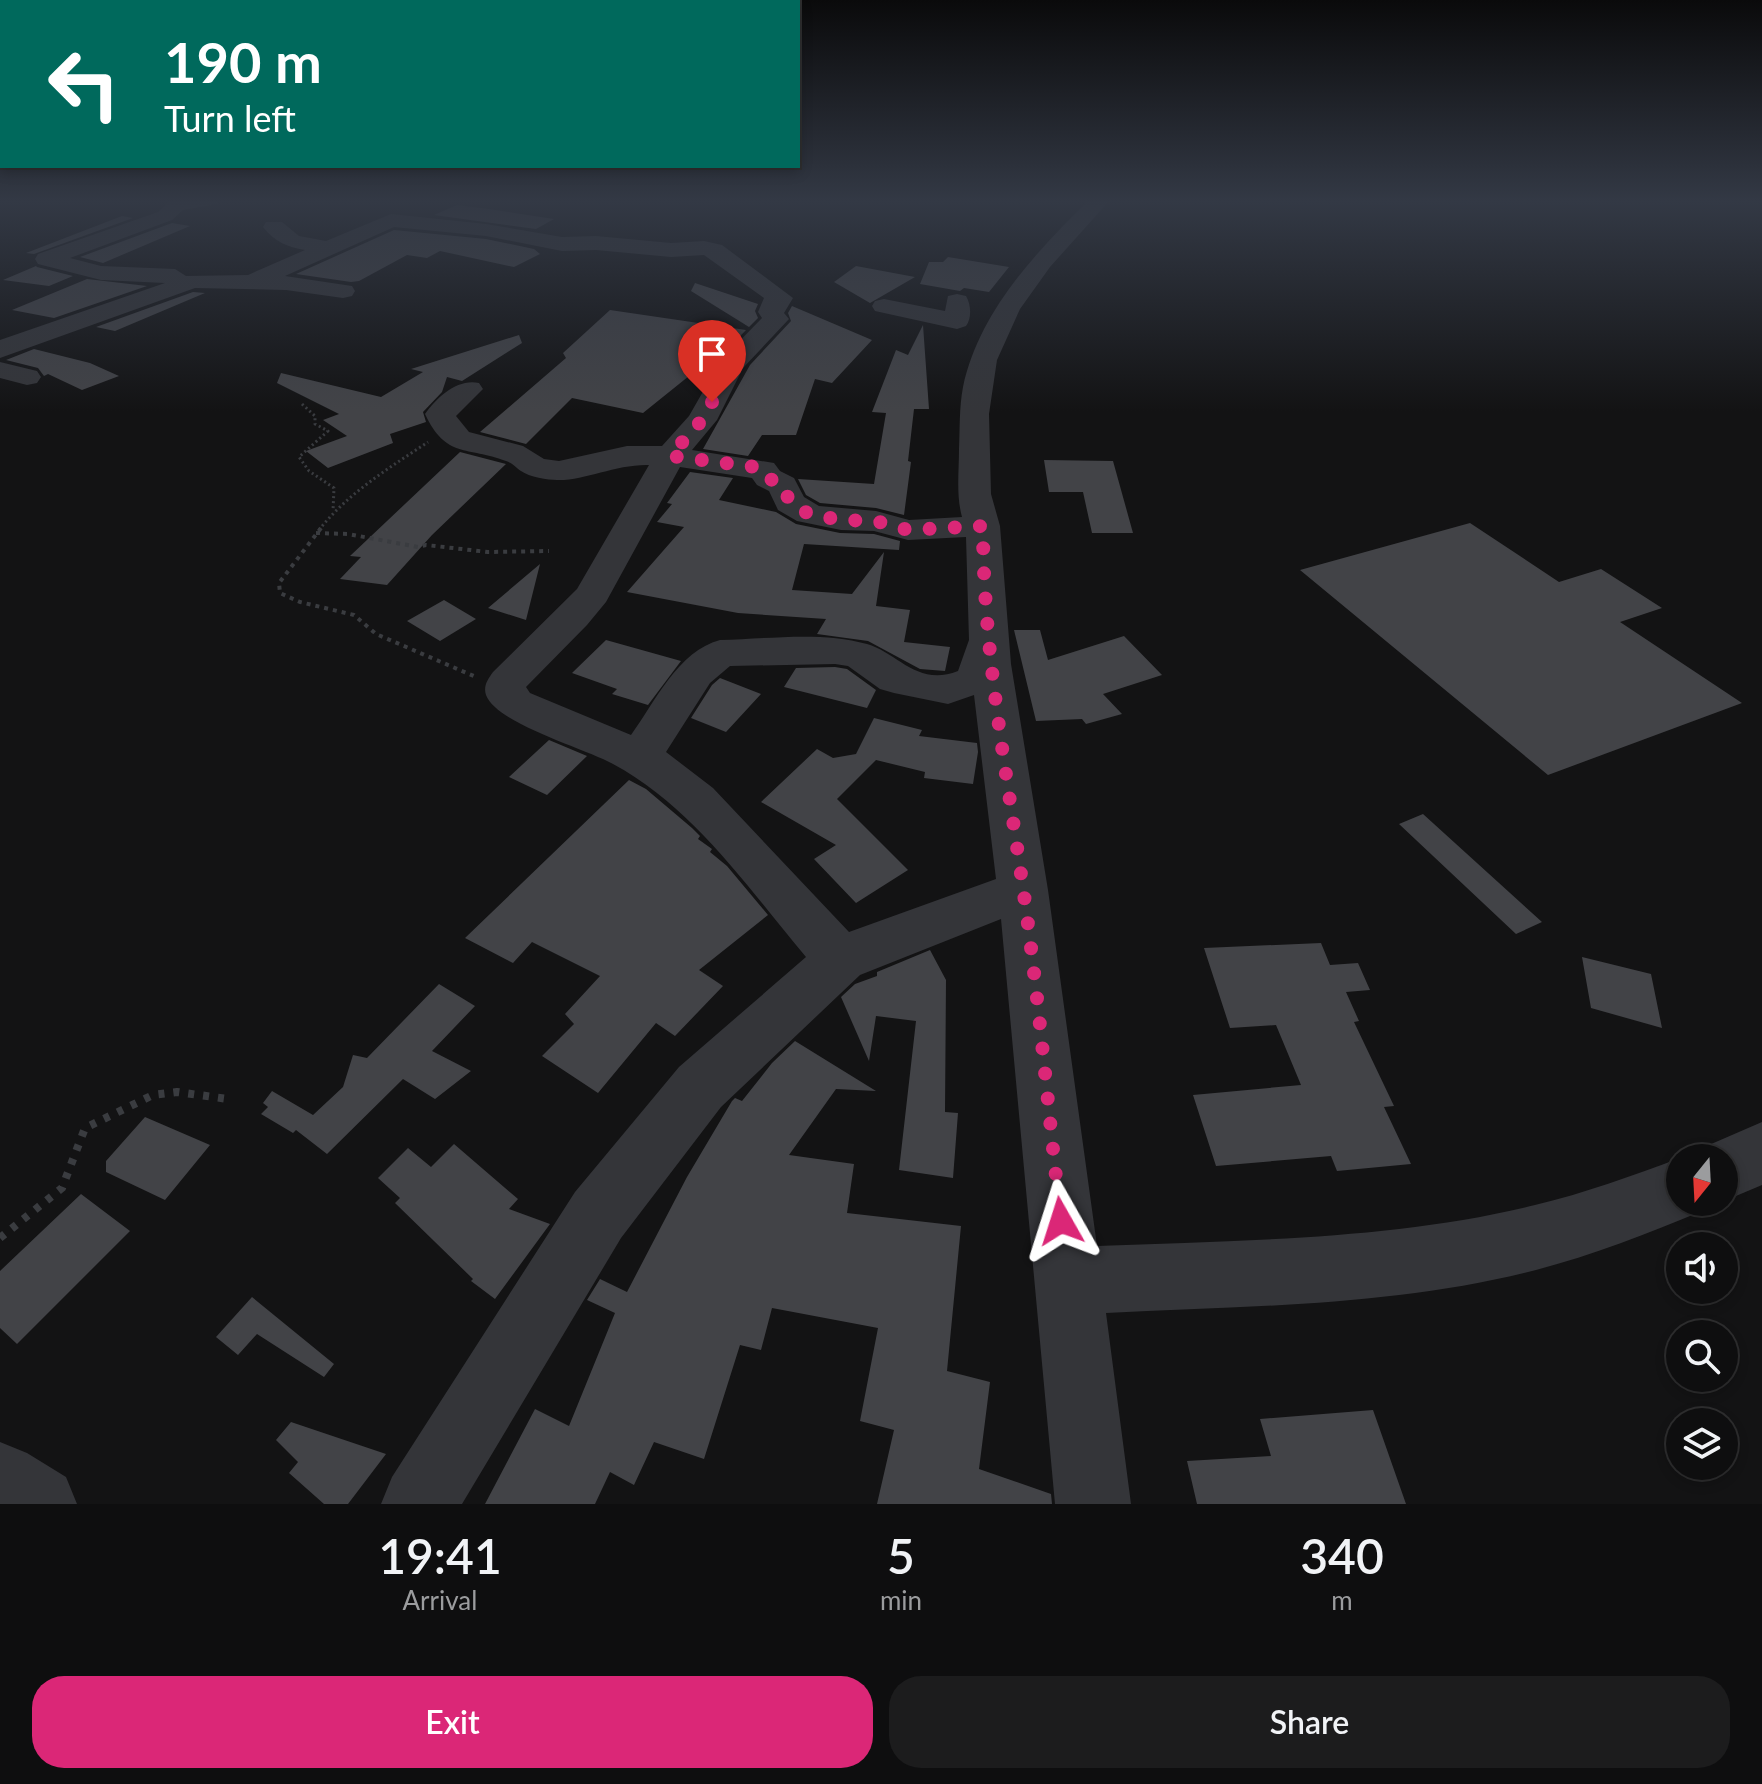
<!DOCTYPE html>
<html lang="en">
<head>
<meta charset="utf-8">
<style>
  body { margin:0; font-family:Lato,sans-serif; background:#1c1c1d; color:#f1f3f6; height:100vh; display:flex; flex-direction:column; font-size:30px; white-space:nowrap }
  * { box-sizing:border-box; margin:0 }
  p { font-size:26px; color:#9b9c9e }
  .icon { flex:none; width:44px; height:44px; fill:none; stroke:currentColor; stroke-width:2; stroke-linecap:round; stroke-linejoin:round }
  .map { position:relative; height:1504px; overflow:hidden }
  .side { display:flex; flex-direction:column; background:#0e0e0f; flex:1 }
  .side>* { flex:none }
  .banner { position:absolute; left:0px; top:0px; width:800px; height:168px; box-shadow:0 4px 12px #0003,0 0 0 2px #2e2e2f; background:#00695c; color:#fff; overflow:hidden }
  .needle { width:52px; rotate:198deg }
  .buttons { position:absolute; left:1666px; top:1144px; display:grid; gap:16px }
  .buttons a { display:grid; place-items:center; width:72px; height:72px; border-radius:50%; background:#0e0e0f; box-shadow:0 4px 12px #0003,0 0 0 2px #2e2e2f; font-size:40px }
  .pin { position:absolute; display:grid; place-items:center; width:68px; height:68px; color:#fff; margin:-82px -34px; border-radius:50% 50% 50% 0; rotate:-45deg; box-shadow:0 0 8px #0007 }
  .pin .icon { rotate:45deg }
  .me { position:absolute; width:88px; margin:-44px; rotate:354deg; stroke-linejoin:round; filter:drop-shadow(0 0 6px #0008) }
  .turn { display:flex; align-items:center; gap:28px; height:168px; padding:0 32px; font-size:36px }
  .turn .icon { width:104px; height:104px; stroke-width:2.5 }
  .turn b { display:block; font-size:56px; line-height:68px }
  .eta { display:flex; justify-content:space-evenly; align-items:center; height:136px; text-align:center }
  .eta b { font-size:48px; font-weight:600; line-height:56px }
  .cta { display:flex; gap:16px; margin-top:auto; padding:16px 32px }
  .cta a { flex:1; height:92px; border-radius:32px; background:#db2777; color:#fff; font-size:32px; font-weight:600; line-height:92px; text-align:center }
  .cta a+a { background:#1c1c1d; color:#f1f3f6 }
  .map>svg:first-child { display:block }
</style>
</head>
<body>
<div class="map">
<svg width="1762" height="1504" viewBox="0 0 1762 1504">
  <rect width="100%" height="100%" fill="#131314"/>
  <path fill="#424347" d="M457,205l32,4 65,10 -18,10 -102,-14z
    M122,216l11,2 -99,36 -8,-1z
    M172,223l18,3 -87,37 -23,-6z
    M394,230l92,9 48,10 6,5 -26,13 -74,-16 -13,7 -20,-3 -48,26 -8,1 -55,-8z
    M948,257l61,10 -20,25 -25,-4 -4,3 -40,-7 9,-22h14z
    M36,266l1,1 36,9 -24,10 -46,-6z
    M856,266l59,11 -45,26 -36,-21z
    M87,279l60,7 -93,32 -42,-8z
    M695,283l63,21 -3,7 3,7 -9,9 -58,-36z
    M193,292l12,1 -90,38 -19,-4z
    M792,306l80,34 -40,43 -17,-4 -19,56h-34l-14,21 -45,-7 47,-84 41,-44 -3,-8z
    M610,310l136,20 -27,28 -12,21 -18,-3 -46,37 -71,-15 -46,46 -46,-12 86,-74 -3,-5z
    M923,325l6,84h-15l-6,52 3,1 -7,53 -28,-7 -56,-5 -14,-8 -8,-16 76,5 12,-71 -14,-1 24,-62 12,5z
    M519,335l3,8 -60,38 -15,-4 -5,15 -19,20 3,10 -36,12 3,9 -65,25 -22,-17 41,-15 -24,-16 16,-6 -62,-31 4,-10 100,24 42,-25 -12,-3z
    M34,349l56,14 29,13 -37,14 -34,-16 -4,2 -6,-8 -32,-8z
    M460,452l46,12 -74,71 -45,50 -47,-6 21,-22 -11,-1z
    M1044,460l69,1 20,72h-41l-9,-41h-34z
    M690,472l43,6 -14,22 57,12 20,12 44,9 34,1 26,7 -1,9 -95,-6 -12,46 60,4 32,-42 -8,54 34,4 -6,32 46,5 -5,24 -25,-2 -52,-28 -51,-7 9,-15 -88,-6 -111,-21 57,-65 -27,-5 15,-18 -5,-1z
    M1470,523l89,59 42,-13 61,39 -42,14 122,81 -194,72 -248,-205z
    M540,564l-14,56 -38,-12z
    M444,600l32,19 -36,22 -33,-20z
    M1014,630h26l8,30 76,-24 38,39 -59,19 19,20 -36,10 -4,-5 -46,2z
    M606,640l75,21 -33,44 -36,-11 5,-5 -45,-16z
    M835,667l12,2 29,21 -9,18 -83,-21 12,-19z
    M720,678l41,16 -35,38 -35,-14 21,-33z
    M874,718l48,12 -3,6 58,7 1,9 -5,32 -49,-6 1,-6 -49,-12 -39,39 71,71 -52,33 -42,-44 22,-14 -75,-43 56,-53 16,9 23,-4z
    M549,740l38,16 -40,39 -38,-18z
    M629,780l17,9 46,39 8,8 -2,3 14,10 -2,3 17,14 41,49 -69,55 24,16 -48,50 -19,-13 -58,70 -56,-37 32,-32 -9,-10 35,-38 -68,-34 -19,21 -48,-25z
    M1423,814l119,108 -26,12 -117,-110z
    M1321,943l9,22 28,-2 12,27 -24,2 13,29 -5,1 40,84 -10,1 27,57 -74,7 -6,-15 -115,10 -23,-71 108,-10 -25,-60 -46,3 -26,-80z
    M930,950l16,30 -1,132 13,1 -5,65 -54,-8 17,-149 -40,-5 -7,45 -28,-64 14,-13 22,-8v-4z
    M1582,957l69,17 11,54 -71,-20z
    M439,984l36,22 -43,45 39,20 -36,28 -32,-20 -76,75 -31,-24 -3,3 -32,-19 7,-7 -5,-4 9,-12 41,24 30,-28 10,-32 14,3z
    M795,1041l81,50 -40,-2 -47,66 65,9 -7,49 114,13 -14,145 43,11 -11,87 72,25 1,10h-175l17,-74 -34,-9 18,-93 -106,-20 -11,42 -21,-5 -36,114 -50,-17 -20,43 -24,-13 -15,32h-110l50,-95 34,17 46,-113 -28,-13 13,-21 27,13 60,-115 45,-76 3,-3 7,3 30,-38z
    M145,1117l65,28 -45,55 -59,-28v-11z
    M454,1144l64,55 -9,10 41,15 -55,75 -24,-18 2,-2 -78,-76 5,-5 -22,-20 30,-30 23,19z
    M81,1194l49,37 -113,113 -17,-16v-57z
    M252,1297l82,67 -10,13 -67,-43 -19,21 -22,-18z
    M1373,1410l33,94h-209l-10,-43 84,-5 -11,-37z
    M291,1422l95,32 -38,50h-24l-35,-31 9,-11 -22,-22z"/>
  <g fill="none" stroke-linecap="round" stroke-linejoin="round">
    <path stroke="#3a3c40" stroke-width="3" stroke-dasharray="2 3" stroke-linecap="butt" d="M302,404l13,12v8l13,7 -29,26 10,14 25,17 -1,23
      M319,530c29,-37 70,-62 109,-88"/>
    <path stroke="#3a3c40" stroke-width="4" stroke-dasharray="4 5" stroke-linecap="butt" d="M321,528l-42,55 1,10 20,9 54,13 22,19 100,43
      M316,533l32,1 70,13 8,-2 62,7 61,-1"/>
    <path stroke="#3a3c40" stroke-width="8" stroke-dasharray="6 9" stroke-linecap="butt" d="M0,1238l62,-50 23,-60 68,-33 24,-3 51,7"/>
    <path fill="#343539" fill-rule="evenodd" d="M220,200l-3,4 -34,6 -11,10 -102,38 31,8 74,3 11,7 62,-1 57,-25c-18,-3 -30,-8 -42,-23l3,-5h16l17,14 27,5 65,-27 95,10 76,13 34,-1 75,7 33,-2 18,4 71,53 -9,15 5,6 -46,49 -26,52 -25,30 82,13 6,8 14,7 10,19 15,9 57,5 33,9 53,-3c-6,-22 -3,-45 -3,-68 1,-20 0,-41 4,-62 16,-75 72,-134 126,-187h21l-60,67 -30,42 -23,51 -8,54 2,80 9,32 11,138 37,226 49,356c146,-6 296,-6 438,-41 50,-12 97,-29 145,-47v44h26l-4,9c-55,23 -109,44 -166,59 -139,36 -287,36 -430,43l25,191h-76l-54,-585 -141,56 -139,132 -100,131 -159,266h-81l11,-27 183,-285 104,-125 127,-110c-58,-69 -113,-150 -193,-193 -29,-16 -116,-40 -127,-69 -3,-9 2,-16 7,-23l84,-83 72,-124c-33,-1 -65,16 -92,15 -9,0 -28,-3 -36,-9 -5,-3 -8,-8 -15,-10 -39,-15 -60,-2 -81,-47 12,-17 33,-36 54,-31l4,6 -27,27 13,16 54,14 21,13 15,2 68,-15h35l27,-30 32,-56 41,-42 -4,-6 6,-14 -60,-43 -33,2 -75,-7 -34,1 -76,-15 -92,-9 -109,49 67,10 3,5 -3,5 -9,2 -57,-8 -91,-2 -195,70v-18l165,-57 -64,-3 -63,-16 -3,-5 3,-5 120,-42 12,-11zM680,467l72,11 5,7 12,6 9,19 19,11 44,9 33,1 34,9 58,-3 3,103 -11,31c-41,16 -60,-18 -91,-27 -46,-13 -99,-5 -147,-4 -42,11 -65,62 -89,95l-101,-42 -4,-6 61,-62 19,-23zM835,664l13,2 32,23 14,4 54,11 26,-9 22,184 -147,53 -136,-144 -47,-36 44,-69 20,-17z
      M957,294l9,2c5,8 6,22 0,30l-9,3 -82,-18 -3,-5 3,-5 9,-2 61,12 3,-15z
      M0,362l37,9 4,6 -4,6 -10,2 -27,-7z
      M1762,1122v63l-38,16v-43h-26l4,-10z
      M0,1442l27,11 39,24 11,27h-77z"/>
  </g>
  <linearGradient id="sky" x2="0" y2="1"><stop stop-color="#0a0a0b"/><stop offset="0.49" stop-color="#333945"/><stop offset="1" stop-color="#333945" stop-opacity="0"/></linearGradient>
  <rect width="1762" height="411" fill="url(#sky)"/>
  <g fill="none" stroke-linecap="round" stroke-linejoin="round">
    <path stroke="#db2777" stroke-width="14" stroke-dasharray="0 25.2" d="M712,402l-10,18 -32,36 86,11 7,3 5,8 15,7 7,18 19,11 32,6 35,1 32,9 75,-4c0,123 23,242 40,362 16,111 25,222 38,333"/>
  </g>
</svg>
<div class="buttons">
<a><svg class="needle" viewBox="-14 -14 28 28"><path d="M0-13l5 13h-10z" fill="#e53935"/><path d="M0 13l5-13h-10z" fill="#9b9c9e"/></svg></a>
<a><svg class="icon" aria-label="sound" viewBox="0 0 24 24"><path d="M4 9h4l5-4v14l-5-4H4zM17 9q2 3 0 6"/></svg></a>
<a><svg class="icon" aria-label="search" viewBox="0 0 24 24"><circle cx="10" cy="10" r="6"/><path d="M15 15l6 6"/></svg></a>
<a><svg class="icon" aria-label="layers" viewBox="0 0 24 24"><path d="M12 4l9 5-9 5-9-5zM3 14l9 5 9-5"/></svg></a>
</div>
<div class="pin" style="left:712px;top:402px;background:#d93025"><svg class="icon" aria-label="arrive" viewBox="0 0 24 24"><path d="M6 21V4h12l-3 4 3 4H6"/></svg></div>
<svg class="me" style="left:1061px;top:1221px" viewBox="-20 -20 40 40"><path d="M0-17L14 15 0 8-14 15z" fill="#db2777" stroke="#fff" stroke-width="4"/></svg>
<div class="banner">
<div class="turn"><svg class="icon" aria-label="left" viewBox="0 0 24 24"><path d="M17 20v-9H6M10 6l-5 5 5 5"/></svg><div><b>190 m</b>Turn left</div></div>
</div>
</div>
<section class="side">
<div class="eta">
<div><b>19:41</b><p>Arrival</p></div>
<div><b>5</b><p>min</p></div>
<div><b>340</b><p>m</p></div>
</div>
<div class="cta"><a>Exit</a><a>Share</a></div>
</section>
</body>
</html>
